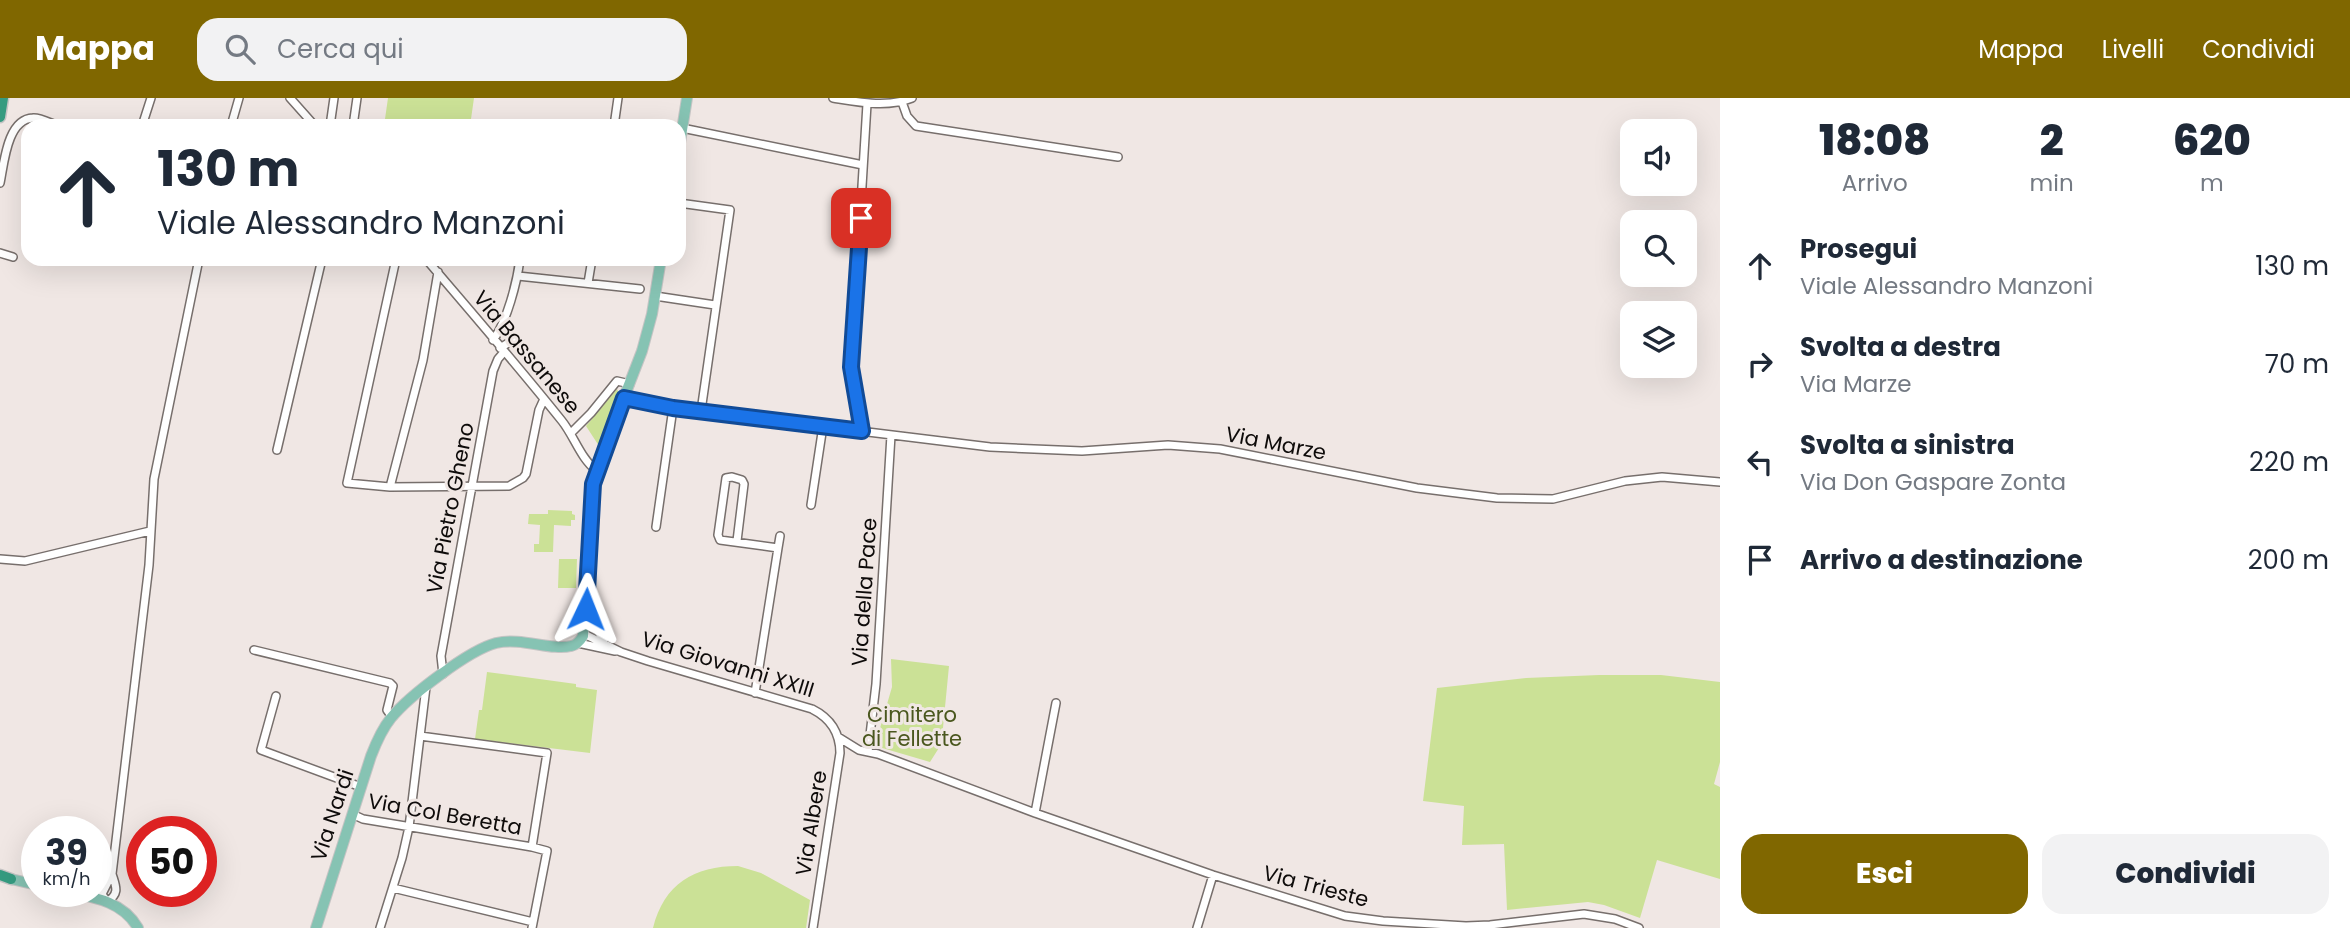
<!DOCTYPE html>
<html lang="it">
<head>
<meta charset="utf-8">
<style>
  body { margin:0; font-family:Poppins,sans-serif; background:#f2f2f3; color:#1f2937; height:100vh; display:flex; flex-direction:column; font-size:26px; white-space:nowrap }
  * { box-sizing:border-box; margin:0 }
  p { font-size:23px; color:#747a83 }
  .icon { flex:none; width:38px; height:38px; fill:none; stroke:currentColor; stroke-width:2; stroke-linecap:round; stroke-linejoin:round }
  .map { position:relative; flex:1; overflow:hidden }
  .details { display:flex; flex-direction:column; background:#fff; width:630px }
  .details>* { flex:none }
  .top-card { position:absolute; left:21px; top:21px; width:665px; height:147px; border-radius:21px; box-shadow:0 7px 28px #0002; background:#fff; color:#1f2937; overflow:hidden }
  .buttons { position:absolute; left:1620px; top:21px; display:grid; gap:14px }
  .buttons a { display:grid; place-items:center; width:77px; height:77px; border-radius:14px; background:#fff; box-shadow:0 7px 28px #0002; font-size:35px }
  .speed { position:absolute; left:21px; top:718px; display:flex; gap:14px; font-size:35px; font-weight:700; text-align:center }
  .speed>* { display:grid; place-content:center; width:91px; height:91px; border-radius:50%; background:#fff; box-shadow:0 7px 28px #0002; line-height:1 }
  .speed small { font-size:18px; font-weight:400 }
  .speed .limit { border:10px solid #d22; background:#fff; color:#111 }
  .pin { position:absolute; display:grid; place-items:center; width:60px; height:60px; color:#fff; margin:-30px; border-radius:14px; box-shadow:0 4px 10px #0006 }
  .me { position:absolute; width:77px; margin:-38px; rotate:2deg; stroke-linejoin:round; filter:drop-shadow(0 0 5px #0008) }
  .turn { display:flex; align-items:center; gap:24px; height:147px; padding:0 21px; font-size:32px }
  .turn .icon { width:91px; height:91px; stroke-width:2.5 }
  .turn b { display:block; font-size:49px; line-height:60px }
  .eta { display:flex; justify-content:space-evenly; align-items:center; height:119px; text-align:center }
  .eta b { font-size:42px; font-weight:800; line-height:49px }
  .button { display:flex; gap:14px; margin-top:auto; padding:14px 21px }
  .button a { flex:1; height:80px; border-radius:21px; background:#806700; color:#fff; font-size:28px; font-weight:800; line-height:80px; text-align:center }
  .button a+a { background:#f2f2f3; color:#1f2937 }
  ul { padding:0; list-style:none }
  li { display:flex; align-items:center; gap:21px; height:98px; padding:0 21px }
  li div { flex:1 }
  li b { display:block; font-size:26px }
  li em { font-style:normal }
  header { display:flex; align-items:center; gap:42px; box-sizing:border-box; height:98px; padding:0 35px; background:#806700; color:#fff }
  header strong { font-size:33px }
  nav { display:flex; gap:38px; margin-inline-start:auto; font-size:24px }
  .search { width:490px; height:63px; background:#f2f2f3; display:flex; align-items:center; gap:18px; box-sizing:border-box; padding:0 24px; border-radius:21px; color:#747a83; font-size:26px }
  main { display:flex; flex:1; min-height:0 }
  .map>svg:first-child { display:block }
</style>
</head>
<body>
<header>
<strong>Mappa</strong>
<div class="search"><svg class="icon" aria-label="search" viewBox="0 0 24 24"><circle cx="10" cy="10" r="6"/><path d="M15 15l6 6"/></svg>Cerca qui</div>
<nav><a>Mappa</a><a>Livelli</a><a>Condividi</a></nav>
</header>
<main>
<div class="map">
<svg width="1720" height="830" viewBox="0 0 1720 830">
  <rect width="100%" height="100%" fill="#f0e7e4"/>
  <path fill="#cbe196" d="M388,0h86l-4,28h-86z
    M617,291l2,4 -20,53 -13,-20z
    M548,412l24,1v3l3,1v5h-4v6l-17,-1 -1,27h-19v-8h5l1,-19 -12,-1 1,-10h19z
    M559,461h18l-1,29h-18z
    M891,561l58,7 -7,72 2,2 -14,22 -51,-15 1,-3 -4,-2 16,-55z
    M487,574l89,12v3l21,3 -7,63 -115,-14 4,-29h3z
    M1599,577h62l59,7v80l-6,22 6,3v92l-63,-19 -17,58 -36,-13 -16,-3 -81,8 -3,-66 -42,1 2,-39 -41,-5 14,-113 89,-10z
    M738,768l23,7 49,27 -4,28h-153c11,-44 41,-62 85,-62z"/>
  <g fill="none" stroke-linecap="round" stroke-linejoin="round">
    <defs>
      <path id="minor" d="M290,0l25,28
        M833,0c25,4 54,10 79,0
        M902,4l5,14 9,10 202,31
        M470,27l4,1
        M142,28l9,-28
        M231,28l8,-28
        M330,28l4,-28
        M353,28l4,-28
        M614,28l4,-28
        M682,30l181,37
        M0,85c4,-19 7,-64 33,-65 7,-1 19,6 26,8
        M679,105l51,7 -29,201
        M0,155l13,4
        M396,161l-49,224 43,4 119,-1 14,-8 3,-4 13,-64 5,-11
        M426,161c46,54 92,107 136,162 12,15 19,38 34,49
        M518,178l122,13
        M588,185l4,-24
        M655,198l60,9
        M493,242c14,-18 24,-58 27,-81
        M500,250l13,-8
        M624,300l49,10 317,39 92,4 86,-6 52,4 197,39 80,10 56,1 72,-18 37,-4 58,5
        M862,333l-11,-64 16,-263
        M571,335l20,-20 26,-32 13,3
        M277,352l45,-191
        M390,389l33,-127 15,-88
        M811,407l12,-79
        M656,429l17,-119
        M737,443l7,-57 -2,-4 -10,-3 -6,1 -8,57 2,5 58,8 -23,145
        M778,450l2,-12
        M0,461l25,2 125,-30
        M586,511l8,17 10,14
        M584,536l37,18 27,9 164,48c18,9 28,24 28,44l-27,175
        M578,545l37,8
        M254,552l136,33 3,3 -6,24 5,7
        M443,576l-2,-18 52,-285 5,-12 6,-7
        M276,598l-15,54 100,37
        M420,638l127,17 -15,94 15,4 -15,77
        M838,639l21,13 19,4 157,59 178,62 132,41 38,5 83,5 24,-1 94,-11 31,5 24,9
        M868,654l8,-68 15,-249
        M1035,715l21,-110
        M352,716l11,5 169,28
        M112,776c4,13 8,19 -5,28l-5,-8 10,-20 37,-309 5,-86 45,-220
        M393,790l140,34
        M380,830l22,-70 7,-31 17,-140
        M1197,830l16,-53"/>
      <path id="major" d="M679,51l8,-51
        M11,781l26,6
        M62,793c30,6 60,9 76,37
        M316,830l55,-172c5,-13 11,-27 20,-38 18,-22 78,-68 105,-75 26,-6 55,8 75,3 6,-1 9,-5 12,-10l7,-128 4,-33 48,-124 10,-37 9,-55"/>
      <path id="highway" d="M0,19l3,-19
        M0,777l11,4"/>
    </defs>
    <use href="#minor" stroke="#776f6c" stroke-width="10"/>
    <use href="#major" stroke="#c5c4c4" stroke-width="12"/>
    <use href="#highway" stroke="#c5c4c4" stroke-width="13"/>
    <use href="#minor" stroke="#fff" stroke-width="7"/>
    <use href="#major" stroke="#86c3b3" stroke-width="10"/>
    <use href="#highway" stroke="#359b80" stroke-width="10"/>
  </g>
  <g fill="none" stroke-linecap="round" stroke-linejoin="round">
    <defs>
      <path id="route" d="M586,511l7,-125 31,-86 49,10 189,23 -11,-64 10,-149"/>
    </defs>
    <use href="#route" stroke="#114b97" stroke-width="18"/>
    <use href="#route" stroke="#1a73e8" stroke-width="12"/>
  </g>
  <g text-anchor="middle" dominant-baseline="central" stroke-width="6" stroke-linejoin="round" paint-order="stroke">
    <g font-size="21" fill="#0e0b0a" stroke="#f0e7e4">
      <text transform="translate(527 254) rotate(50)">Via Bassanese</text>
      <text transform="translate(1276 345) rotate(11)">Via Marze</text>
      <text transform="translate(450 410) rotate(-79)">Via Pietro Gheno</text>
      <text transform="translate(864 494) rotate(-86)">Via della Pace</text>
      <text transform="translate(728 566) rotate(17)">Via Giovanni XXIII</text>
      <text transform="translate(445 716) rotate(10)">Via Col Beretta</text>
      <text transform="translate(332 717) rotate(-72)">Via Nardi</text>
      <text transform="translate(811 725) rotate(-81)">Via Albere</text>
      <text transform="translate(1316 788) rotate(15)">Via Trieste</text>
    </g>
    <g font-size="21" fill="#4a571e" stroke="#f0e7e4">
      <text x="912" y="616">Cimitero<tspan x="912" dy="24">di Fellette</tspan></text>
    </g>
  </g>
</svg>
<div class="buttons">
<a><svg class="icon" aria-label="sound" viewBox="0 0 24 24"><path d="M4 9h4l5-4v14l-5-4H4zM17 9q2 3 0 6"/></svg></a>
<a><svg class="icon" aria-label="search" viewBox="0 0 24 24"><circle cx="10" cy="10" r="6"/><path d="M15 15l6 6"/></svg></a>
<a><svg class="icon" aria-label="layers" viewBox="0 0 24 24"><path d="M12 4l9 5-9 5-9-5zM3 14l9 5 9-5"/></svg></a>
</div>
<div class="speed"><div>39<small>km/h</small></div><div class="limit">50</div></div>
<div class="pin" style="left:861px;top:120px;background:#d93025"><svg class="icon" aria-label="arrive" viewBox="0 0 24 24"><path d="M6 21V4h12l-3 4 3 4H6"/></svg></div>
<svg class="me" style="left:586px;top:511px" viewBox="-20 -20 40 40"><path d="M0-17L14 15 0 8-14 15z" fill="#1a73e8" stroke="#fff" stroke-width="4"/></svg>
<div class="top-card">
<div class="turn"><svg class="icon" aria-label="ahead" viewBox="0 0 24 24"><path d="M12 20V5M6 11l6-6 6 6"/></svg><div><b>130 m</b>Viale Alessandro Manzoni</div></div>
</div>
</div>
<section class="details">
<div class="eta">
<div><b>18:08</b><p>Arrivo</p></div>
<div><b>2</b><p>min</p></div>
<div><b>620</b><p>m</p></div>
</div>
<ul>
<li><svg class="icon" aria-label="ahead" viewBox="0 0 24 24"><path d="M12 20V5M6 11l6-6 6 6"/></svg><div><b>Prosegui</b><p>Viale Alessandro Manzoni</p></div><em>130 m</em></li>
<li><svg class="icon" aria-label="right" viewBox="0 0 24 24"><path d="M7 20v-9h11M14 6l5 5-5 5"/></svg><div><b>Svolta a destra</b><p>Via Marze</p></div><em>70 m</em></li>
<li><svg class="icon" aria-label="left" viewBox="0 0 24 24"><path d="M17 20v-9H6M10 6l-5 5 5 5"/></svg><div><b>Svolta a sinistra</b><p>Via Don Gaspare Zonta</p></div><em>220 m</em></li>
<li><svg class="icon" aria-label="arrive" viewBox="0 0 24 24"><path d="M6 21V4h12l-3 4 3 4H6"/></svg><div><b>Arrivo a destinazione</b></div><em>200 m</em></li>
</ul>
<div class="button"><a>Esci</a><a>Condividi</a></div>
</section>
</main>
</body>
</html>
